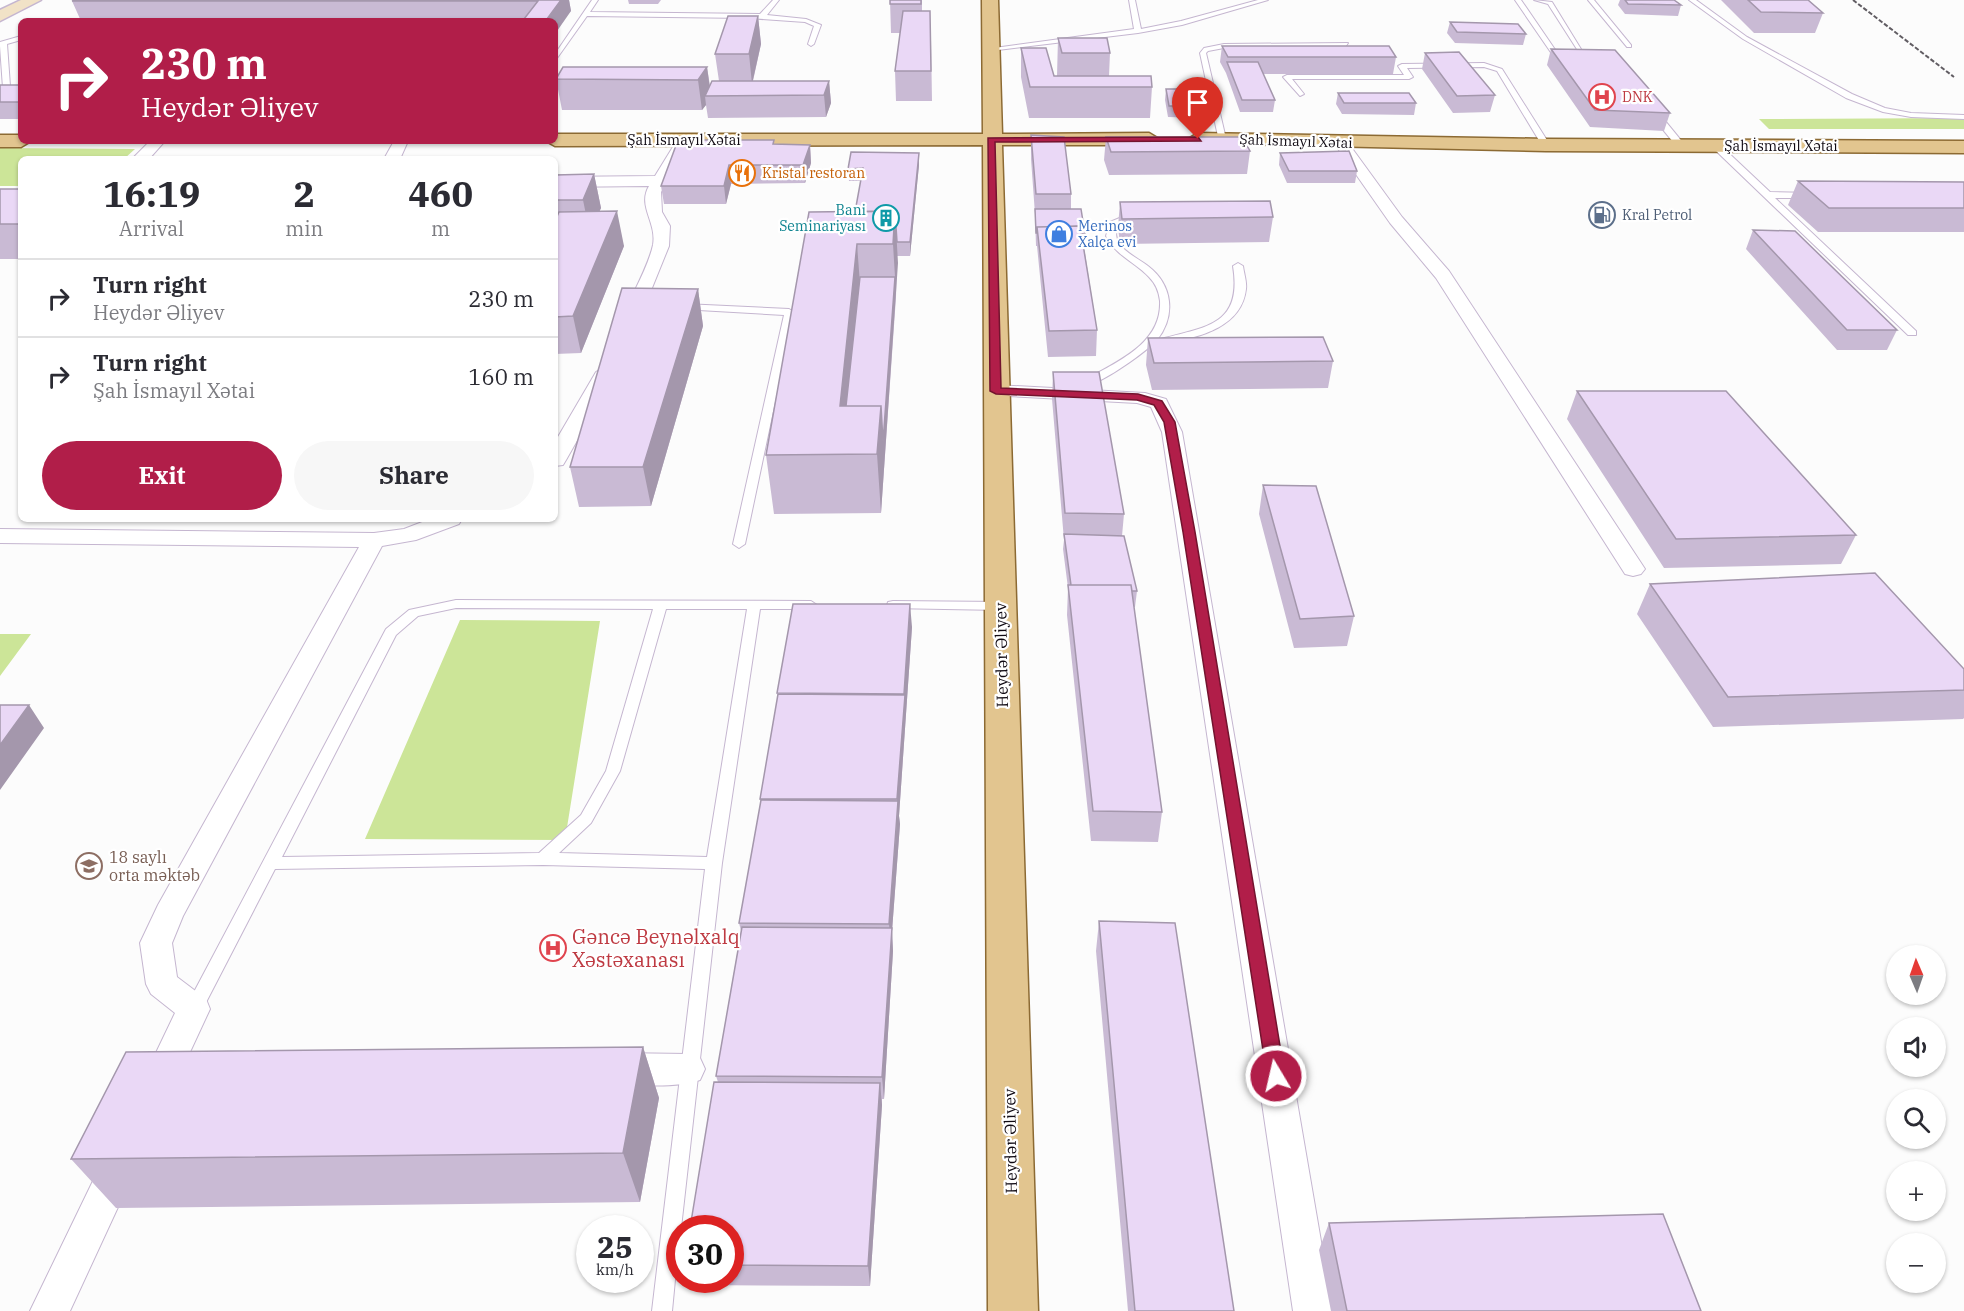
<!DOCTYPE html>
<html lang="en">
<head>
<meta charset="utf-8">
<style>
  body { margin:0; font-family:"IBM Plex Serif",serif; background:#f7f7f7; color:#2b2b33; height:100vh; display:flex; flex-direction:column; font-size:22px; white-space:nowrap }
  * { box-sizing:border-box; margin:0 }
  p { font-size:20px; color:#7c7c81 }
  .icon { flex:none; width:33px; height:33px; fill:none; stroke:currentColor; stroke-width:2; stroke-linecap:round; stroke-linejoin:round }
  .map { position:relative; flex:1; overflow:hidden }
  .side { position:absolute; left:18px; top:156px; width:540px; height:366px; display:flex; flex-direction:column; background:#fff; border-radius:9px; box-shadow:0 2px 4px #0004 }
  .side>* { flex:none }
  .guide { position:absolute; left:18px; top:18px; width:540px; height:126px; border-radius:9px; box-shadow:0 2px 4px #0004; background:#b11e49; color:#fff; overflow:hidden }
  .needle { width:39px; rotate:358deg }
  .buttons { position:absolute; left:1886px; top:945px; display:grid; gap:12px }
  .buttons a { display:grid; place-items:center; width:60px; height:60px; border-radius:50%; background:#fff; box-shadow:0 2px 4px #0004; font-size:30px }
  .speed { position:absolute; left:576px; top:1215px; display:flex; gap:12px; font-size:30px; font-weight:700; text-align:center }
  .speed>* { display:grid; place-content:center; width:78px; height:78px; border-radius:50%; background:#fff; box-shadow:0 2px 4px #0004; line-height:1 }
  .speed small { font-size:15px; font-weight:400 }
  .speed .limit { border:9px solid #d22; background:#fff; color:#111 }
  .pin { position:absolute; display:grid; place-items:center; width:51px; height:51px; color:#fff; margin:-62px -26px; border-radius:50% 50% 50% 0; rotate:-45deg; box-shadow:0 0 6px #0007 }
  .pin .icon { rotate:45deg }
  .me { position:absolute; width:66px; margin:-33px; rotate:351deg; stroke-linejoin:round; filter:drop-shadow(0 0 4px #0008) }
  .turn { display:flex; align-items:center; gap:21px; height:126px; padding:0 24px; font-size:27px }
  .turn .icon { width:78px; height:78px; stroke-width:2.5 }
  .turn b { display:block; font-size:42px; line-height:51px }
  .eta { display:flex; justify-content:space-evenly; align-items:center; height:102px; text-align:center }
  .eta b { font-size:36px; font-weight:800; line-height:42px }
  .cta { display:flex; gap:12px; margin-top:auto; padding:12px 24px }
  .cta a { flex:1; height:69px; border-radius:36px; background:#b11e49; color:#fff; font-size:24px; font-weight:800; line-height:69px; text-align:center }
  .cta a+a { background:#f7f7f7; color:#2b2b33 }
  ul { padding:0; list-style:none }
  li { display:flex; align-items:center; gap:18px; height:78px; padding:0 24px; border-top:2px solid #e1e1e2 }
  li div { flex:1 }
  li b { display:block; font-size:22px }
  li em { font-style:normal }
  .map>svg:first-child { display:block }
</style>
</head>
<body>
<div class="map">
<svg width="1964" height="1311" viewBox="0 0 1964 1311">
  <rect width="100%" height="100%" fill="#fcfcfc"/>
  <path fill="#cce598" d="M1964,118v11h-195l-10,-10z
    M0,148l135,1 -11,10h-103v27h-21z
    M460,620l140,1 -35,219 -200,-1z
    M0,634h31l-31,42z"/>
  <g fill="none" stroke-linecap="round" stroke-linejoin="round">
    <defs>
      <path id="service" d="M592,0h6l-8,12 170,2 13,-14h6l-12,15 39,4 15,6 -7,19 -3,2 -3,-2 6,-18 -9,-4 -57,-4 -161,-2 -32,45v-7z
        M1129,0h6l6,29 40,-8 77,-21h10l-86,25 -44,8 -148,18 -3,-2 147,-20z
        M1515,0h6l35,51h12l2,3h-18z
        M1534,0l18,2 32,52h-4l-32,-50z
        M1588,0h6l37,45v2h-4z
        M1689,0h7l51,37 105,57 33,14 26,5 53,2v4l-53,-2 -28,-5 -37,-14 -103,-59z
        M21,36v4l-14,4 3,42 11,2v4l-18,-4 -3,-42v-4z
        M1348,43l-2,3 -122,2 -16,3 -2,2 20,86 -7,2 -19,-88 4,-5 20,-4z
        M1402,64l82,-1 18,6 48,76 -7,2 -46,-76 -13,-4 -77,1 6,9 -4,2h-117l12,15 -4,2 -17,-19 4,-2h117l-6,-9z
        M1651,111h6l27,33v4h-6l-27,-33z
        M1713,144h6l51,48 43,1 1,2 -4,3h-35l141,133v4h-8l-195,-187z
        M1134,212l3,1v4l-20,8c-1,7 -2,12 2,18 6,10 20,16 29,23 25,19 28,50 9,74 47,-13 86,-13 76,-74l5,-3 5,3c1,8 4,16 3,23 -5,43 -56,49 -89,57l-4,-2c-12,11 -57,44 -72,42v-4c33,-19 81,-37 79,-81 -1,-9 -4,-17 -11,-24 -14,-15 -33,-21 -43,-41l4,-14z
        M684,304l105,5 5,3 -49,232 -6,4 -6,-4 51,-229 -103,-6 -2,-2z
        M456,600l355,1 6,4 -6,4h-51l-38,254 -41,365h-1l-8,83h-20l53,-442 -162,-4 -268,4 -75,145 -6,2 -6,-2 -3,-5 201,-380 23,-19zM456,608l197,1 -47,162 -25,44 -42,38 -257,4 114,-222 22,-19zM666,609h81l-40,248 -148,-4 32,-30 29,-52z
        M893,601l108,1 6,4 -6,4 -113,-2 -1,-3 1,-3z"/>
      <path id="minor" d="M684,136l7,4 -30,52 1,20 8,14 -1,20 -30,74 -2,4h-14l-2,-4c9,-22 27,-52 32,-75 4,-23 -16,-39 -4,-59l-94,1v-10l100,-1 24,-39z
        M1341,139l5,1 56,77 47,54 196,298 -4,5 -8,2 -8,-2 -189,-296 -46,-55 -56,-80z
        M150,141h15l-16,18h-17z
        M394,141h14l-8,18h-16z
        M606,366l10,6 -50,88 -3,5 -8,1v-24l41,-70z
        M996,385l149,8 21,6 16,33 151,879h-40l-131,-879 -11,-25 -14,-4 -148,-8 -3,-4 3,-4z
        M430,519h32l-3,5 -43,16 -34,6 -199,370 -11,27 5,34 29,22 4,10 -39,84 -12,4 -12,-4 -5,-11 33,-69 -24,-19 -5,-10 -6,-41 18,-38 201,-358 -359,-4v-14l374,4 30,-4z
        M617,1053l71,1 12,4 5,11 -5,11c-22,8 -73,7 -95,-1l-5,-11 5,-11z
        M119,1149l13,5 5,12 -67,145h-40l76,-157z"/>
      <path id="secondary" d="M21,0h20l-41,21v-11z"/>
      <path id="primary" d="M982,0h16l4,134 147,-1 10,6 -10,6h-147l36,1166h-50l-5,-1166 -428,1 -9,-5h9v-7h428z
        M1198,133l348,6 418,2v12l-418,-2 -355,-8 -3,-4z
        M0,135h21v6h10l-10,6h-21z"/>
    </defs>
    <use href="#service" stroke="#c5b6d0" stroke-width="2"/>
    <use href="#minor" stroke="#c5b6d0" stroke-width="2"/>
    <use href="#secondary" stroke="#c5b6d0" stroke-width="3"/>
    <use href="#primary" stroke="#8c6a33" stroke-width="3"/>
    <use href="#service" fill="#fff" fill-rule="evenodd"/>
    <use href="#minor" fill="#fff" fill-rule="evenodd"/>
    <use href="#secondary" fill="#f1e2c7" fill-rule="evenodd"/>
    <use href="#primary" fill="#e2c58f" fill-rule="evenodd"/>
    <path stroke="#615d63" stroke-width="2" stroke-dasharray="4.5 2" stroke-linecap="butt" d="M1853,0l101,77"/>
  </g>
  <path fill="#c9bad4" d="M75,0h494l2,11 -16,10h-474l-9,-20z
    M628,0h33l-3,4h-29z
    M890,0h32v11l9,28 1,62h-36l-1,-30 5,-38h-9z
    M1620,0h54l7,5 -3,11 -53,-2 -7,-9z
    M1721,0h87l15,13 -8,20h-61z
    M758,16l3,28 -8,37h76l2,22 -5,14 -118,1 -2,-13 -4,5h-140l-6,-31 151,-12 3,19 9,-5 -4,-27z
    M1450,22l76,12 -3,11 -68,-2 -8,-10z
    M1058,38l52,15 -1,23 43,11 -2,31h-121l-8,-41v-29l33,28h3z
    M1222,46l174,11 -3,17h-130l12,26 -2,12h-33l-14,-39 -6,-11z
    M1551,49l119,64 -6,18 -74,-4 -43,-62z
    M1425,53l70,42 -5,17 -37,1 -31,-44z
    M0,85h21v34h-21z
    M1166,89l36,17 -1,12 -33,-1 -3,-17z
    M1338,93l78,10 -2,12 -72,-1 -6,-10z
    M1031,135l40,59v15l14,25 -1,13 13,83 -1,26 -48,1 -11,-111h-1l-1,-32 -4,-55z
    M1106,137l144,14 -3,23 -138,1 -5,-15z
    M774,140v4l36,1 1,18 -6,20 -74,1 -5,20h-62l-3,-18z
    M1280,153l77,18 -2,12h-68l-8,-18z
    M919,165l-9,91h-13l-1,41 -15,216 -107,1 -8,-59 89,-243 6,-31h-12l-1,-12z
    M594,174l7,34 -2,3 25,35 -43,107 -26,1v-179z
    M1798,181l166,1v50h-146l-30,-27z
    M0,189h21v70h-21z
    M1120,202l153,15 -4,25 -149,2 -2,-17z
    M1753,230l144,100 -10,20h-50l-91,-101z
    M698,289l5,37 -52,180 -72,1 -9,-40z
    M1148,338l185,23 -5,27 -176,2 -6,-25z
    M1053,372l71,142 -2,22 15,55 -2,16h-1l28,205 -4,30 -67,-1 -24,-226 1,-27 -5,-39 1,-9 -12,-141z
    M1577,391l279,144 -15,29 -177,4 -97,-149z
    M1263,485l91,131 -7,30 -53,2 -35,-134z
    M1650,584l314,85v49l-1,1 -250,8 -76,-113z
    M912,627l-13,189 1,8 -8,107 1,20 -9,148h-2v6l-12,181 -180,-1 -2,-5h42v-52l-12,-146 -2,-6 25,-145 -2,-8 22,-121 -1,-3 18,-103 -1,-3z
    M1099,921l135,390h-106l-32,-360z
    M643,1047l16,51 -19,104 -524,6 -45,-49z
    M1329,1223l372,88h-370l-12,-61z"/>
  <path fill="#a497ac" d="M561,0h8l2,11 -16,23v-13h-8v-2z
    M758,16l3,28 -9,40 -3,-30z
    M707,67l4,29h-6l1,9 -4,5 -4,-30z
    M829,81l2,22 -5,14 -2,-22z
    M810,145l1,18 -6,20 -2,-18z
    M919,153v12l-9,91v-14z
    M729,165l2,19 -5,20 -2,-18z
    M594,174l7,34 -11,26 -7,-34z
    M617,211l7,35 -43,107 -8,-37z
    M895,211l3,52 -17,250 -4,-59 4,-48 14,-129 -2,-33z
    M857,244l4,53 -14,146 -7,-37z
    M698,289l5,37 -52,180 -8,-39z
    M910,604l2,23 -13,189 1,8 -8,107 1,20 -9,148 -2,-22 9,-133 -2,-20 9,-117 -1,-8z
    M29,705l15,23 -44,62v-45z
    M643,1047l16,51 -19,104 -17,-49z
    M880,1083l2,22 -12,181 -2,-20z"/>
  <path fill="#ead8f6" stroke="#a497ac" stroke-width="1.5" d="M75,0h486l-14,19h-23l14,-18h-466z
    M890,0h31v4h-31z
    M1625,0h49l7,5 -53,-1z
    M1748,0h60l15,13 -62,-1z
    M903,11h27l1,60h-36z
    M728,16h30l-9,38h-34z
    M1450,22l68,2 8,10 -69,-2z
    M1058,38h49l3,15h-48z
    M1222,46h167l7,11h-168z
    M1021,48h25l8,28h97l1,11h-122z
    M1551,49l64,1 55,63 -75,-3z
    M1459,52l36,43 -38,1 -32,-43z
    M1227,62h31l17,38h-33z
    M563,67h144l-9,13 -142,-1z
    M712,81h117l-5,14 -119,1z
    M0,85h21v17h-21z
    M1166,89h29l7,17h-33z
    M1338,93h71l7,10h-72z
    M1031,135l33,2 7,57h-35z
    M1106,137h136l8,14 -139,1z
    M678,140h96l-1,4 37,1 -7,20h-74l-5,21h-63z
    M1349,151l8,20h-68l-9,-18z
    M851,152l68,1 -9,89h-13l-2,-31 -40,1 8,-44 -15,1z
    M594,174l-11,26h-28v-25z
    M1798,181l166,1v26h-135z
    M0,189h21v35h-21z
    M1270,201l3,16 -151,2 -2,-17z
    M1035,209h46l4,25h-3l-2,-8 -43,1v6h-1z
    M617,211l-44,105 -18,1v-96l4,-9z
    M895,211l-2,33h-36l-17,162h41l-4,48 -111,1 43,-243z
    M1080,226l17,104 -48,1 -12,-104z
    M1753,230l42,1 102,99h-50z
    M860,277h35l-12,165 -2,-36h-35z
    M622,288l76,1 -55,178h-73z
    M1323,337l10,24 -179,2 -6,-25z
    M1053,372h46l25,142 -59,-1z
    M1577,391h149l130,144 -180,4z
    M1263,485l53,1 38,130 -54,3z
    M1064,534l60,2 13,55h-5l-1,-6h-60z
    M1875,573l89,96v21l-236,7 -78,-113z
    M1068,585h63l31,227 -69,-1z
    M793,604h117l-6,90 -127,-1z
    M778,694l127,1 -8,104h-137z
    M0,705h29l-29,40z
    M761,800l137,1 -9,123 -150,-1z
    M1099,921l76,2 59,388h-99z
    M742,927l150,1 -10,149 -166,-1z
    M643,1047l-20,106 -552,6 55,-107z
    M714,1082l166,1 -12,183 -138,-1v-37h-40z
    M1663,1214l38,97h-354l-18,-88z"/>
  <path fill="#b11e49" stroke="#73142f" stroke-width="1.5" d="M1198,137l3,4 -206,1 6,246 137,6 24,7 13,21 20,110 90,544 -3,5 -6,3 -7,-3 -2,-5 -84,-544 -19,-110 -10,-17 -17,-5 -141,-6 -6,-3 -2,-253z"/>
  <defs>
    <symbol id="hospital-ring" viewBox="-11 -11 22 22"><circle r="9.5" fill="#fff" stroke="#e0444e" stroke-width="1.5"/><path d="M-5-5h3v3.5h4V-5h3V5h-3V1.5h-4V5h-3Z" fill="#e0444e"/></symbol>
    <symbol id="restaurant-ring" viewBox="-11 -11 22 22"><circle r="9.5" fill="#fff" stroke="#e8710a" stroke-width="1.5"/><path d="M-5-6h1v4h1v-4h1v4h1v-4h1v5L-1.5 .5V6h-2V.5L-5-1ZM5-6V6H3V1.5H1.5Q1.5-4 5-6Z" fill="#e8710a"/></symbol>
    <symbol id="fuel-ring" viewBox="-11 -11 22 22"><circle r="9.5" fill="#fff" stroke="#5c6f8a" stroke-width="1.5"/><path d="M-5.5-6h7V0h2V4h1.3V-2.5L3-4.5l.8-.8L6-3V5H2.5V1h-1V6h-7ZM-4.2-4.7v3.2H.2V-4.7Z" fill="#5c6f8a"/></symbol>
    <symbol id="building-ring" viewBox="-11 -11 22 22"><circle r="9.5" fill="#fff" stroke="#0f9aa8" stroke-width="1.5"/><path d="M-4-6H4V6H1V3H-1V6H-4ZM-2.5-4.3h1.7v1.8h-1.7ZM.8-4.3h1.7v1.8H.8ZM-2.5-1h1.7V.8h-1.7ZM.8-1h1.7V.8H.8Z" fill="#0f9aa8"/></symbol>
    <symbol id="shop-ring" viewBox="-11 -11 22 22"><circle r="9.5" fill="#fff" stroke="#3f7fe0" stroke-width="1.5"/><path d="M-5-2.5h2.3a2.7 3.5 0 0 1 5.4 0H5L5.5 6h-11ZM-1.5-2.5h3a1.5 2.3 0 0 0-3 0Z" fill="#3f7fe0"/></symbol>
    <symbol id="school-ring" viewBox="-11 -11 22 22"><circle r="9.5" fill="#fff" stroke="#8d6e63" stroke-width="1.5"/><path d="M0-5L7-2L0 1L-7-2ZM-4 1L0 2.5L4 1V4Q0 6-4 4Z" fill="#8d6e63"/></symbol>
  </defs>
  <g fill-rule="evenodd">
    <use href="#hospital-ring" x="1587" y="82" width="30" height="30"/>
    <use href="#restaurant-ring" x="727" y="158" width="30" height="30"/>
    <use href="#fuel-ring" x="1587" y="200" width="30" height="30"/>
    <use href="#building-ring" x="871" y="203" width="30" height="30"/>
    <use href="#shop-ring" x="1044" y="219" width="30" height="30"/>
    <use href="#school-ring" x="74" y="851" width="30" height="30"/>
    <use href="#hospital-ring" x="538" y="933" width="30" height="30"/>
  </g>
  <g text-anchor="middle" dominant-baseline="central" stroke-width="4.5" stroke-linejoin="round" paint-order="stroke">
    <g font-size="14" fill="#be3a42" stroke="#fff" text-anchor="start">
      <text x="1622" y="97">DNK</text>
    </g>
    <g font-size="14" fill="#0f0912" stroke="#fff">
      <text x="684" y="140">Şah İsmayıl Xətai</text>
      <text transform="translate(1296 141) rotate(2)">Şah İsmayıl Xətai</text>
      <text x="1781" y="146">Şah İsmayıl Xətai</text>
    </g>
    <g font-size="14" fill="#c56008" stroke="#fff" text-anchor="start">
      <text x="762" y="173">Kristal restoran</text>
    </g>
    <g font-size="14" fill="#0d838f" stroke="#fff" text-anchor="end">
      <text x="866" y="210">Bani<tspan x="866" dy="16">Seminariyası</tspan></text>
    </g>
    <g font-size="14" fill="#4e5e75" stroke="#fff" text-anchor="start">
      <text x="1622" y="215">Kral Petrol</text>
    </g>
    <g font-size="14" fill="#366cbe" stroke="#fff" text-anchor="start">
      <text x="1078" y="226">Merinos<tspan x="1078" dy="16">Xalça evi</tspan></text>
    </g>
    <g font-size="16" fill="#0f0912" stroke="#fff">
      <text transform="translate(1001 655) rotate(-91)">Heydər Əliyev</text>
      <text transform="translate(1010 1141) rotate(-91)">Heydər Əliyev</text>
    </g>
    <g font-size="16" fill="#785e54" stroke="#fff" text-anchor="start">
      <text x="109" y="857">18 saylı<tspan x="109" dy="18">orta məktəb</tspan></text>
    </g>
    <g font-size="20" fill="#be3a42" stroke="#fff" text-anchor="start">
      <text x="572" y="936">Gəncə Beynəlxalq<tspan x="572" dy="23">Xəstəxanası</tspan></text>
    </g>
  </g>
</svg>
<div class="buttons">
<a><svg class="needle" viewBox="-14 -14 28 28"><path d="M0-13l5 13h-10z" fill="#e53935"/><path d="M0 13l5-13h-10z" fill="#7c7c81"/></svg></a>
<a><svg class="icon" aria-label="sound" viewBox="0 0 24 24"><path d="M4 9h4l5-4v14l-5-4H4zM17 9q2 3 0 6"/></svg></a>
<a><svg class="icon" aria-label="search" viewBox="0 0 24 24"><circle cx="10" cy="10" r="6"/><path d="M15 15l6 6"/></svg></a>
<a>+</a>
<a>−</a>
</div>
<div class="speed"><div>25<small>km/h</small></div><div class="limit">30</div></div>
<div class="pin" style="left:1198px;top:139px;background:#d93025"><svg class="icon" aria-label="arrive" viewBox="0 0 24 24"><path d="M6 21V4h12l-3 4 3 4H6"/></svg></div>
<svg class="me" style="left:1276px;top:1076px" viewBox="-20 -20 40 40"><circle r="17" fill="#b11e49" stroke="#fff" stroke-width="3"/><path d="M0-11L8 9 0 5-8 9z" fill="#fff"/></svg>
<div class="guide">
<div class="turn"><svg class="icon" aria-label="right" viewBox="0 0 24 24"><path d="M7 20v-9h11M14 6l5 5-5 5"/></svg><div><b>230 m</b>Heydər Əliyev</div></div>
</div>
<section class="side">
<div class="eta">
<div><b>16:19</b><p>Arrival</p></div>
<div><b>2</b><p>min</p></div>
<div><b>460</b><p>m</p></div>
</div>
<ul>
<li><svg class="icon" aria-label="right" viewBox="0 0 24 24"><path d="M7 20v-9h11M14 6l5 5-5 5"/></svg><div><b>Turn right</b><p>Heydər Əliyev</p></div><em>230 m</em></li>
<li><svg class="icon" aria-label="right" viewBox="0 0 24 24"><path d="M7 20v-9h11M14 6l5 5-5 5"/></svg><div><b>Turn right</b><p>Şah İsmayıl Xətai</p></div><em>160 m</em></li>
</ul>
<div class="cta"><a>Exit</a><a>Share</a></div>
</section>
</div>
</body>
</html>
